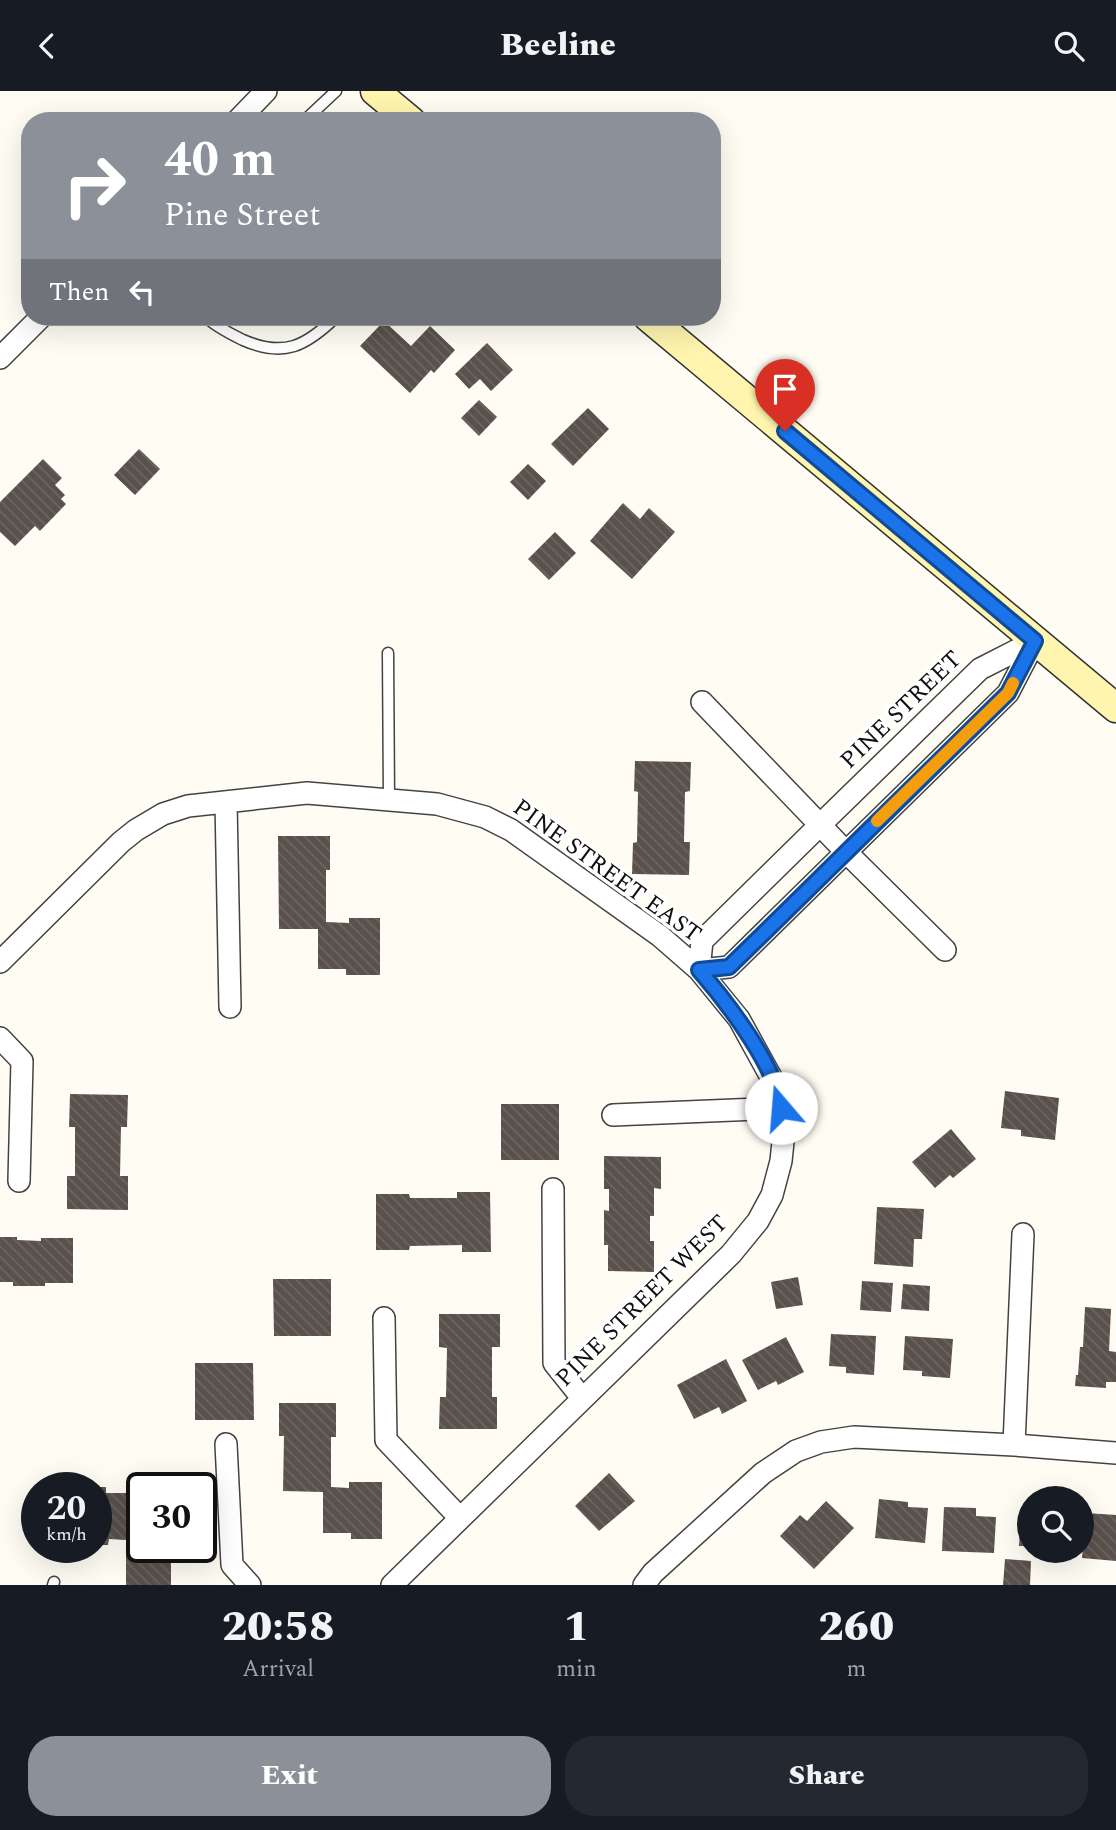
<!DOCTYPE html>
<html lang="en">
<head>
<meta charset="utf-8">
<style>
  body { margin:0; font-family:Spectral,serif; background:#242831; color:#f1f3f6; height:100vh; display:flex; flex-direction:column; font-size:26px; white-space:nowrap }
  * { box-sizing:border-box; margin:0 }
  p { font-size:23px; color:#9ea1a6 }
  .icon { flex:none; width:38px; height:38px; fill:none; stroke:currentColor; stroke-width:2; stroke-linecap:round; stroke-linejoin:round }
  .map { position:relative; height:1494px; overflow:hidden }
  .sheet { display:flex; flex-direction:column; background:#171b24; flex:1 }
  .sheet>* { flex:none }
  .guide { position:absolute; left:21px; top:21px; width:700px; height:214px; border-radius:28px; box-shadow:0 7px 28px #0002; background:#8c9099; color:#fff; overflow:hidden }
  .controls { position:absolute; left:1017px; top:1395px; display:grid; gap:14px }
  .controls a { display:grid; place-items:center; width:77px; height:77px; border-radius:50%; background:#171b24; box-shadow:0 7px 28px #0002; font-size:35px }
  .speed { position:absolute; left:21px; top:1381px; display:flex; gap:14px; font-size:35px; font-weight:700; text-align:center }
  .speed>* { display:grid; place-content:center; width:91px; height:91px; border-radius:50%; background:#171b24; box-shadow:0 7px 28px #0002; line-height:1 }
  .speed small { font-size:18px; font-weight:400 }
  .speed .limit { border:4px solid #111; border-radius:10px; background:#fff; color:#111 }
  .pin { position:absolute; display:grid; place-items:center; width:60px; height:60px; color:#fff; margin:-72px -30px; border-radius:50% 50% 50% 0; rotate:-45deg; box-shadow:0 0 7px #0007 }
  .pin .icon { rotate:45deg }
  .me { position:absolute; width:77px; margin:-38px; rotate:342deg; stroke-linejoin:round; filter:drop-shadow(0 0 5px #0008) }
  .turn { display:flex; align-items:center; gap:24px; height:147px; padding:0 28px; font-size:32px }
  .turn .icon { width:91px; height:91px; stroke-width:2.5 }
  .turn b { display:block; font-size:49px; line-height:60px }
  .then { display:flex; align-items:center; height:66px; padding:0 28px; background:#0003; gap:14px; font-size:26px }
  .eta { display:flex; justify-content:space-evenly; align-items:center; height:119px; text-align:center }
  .eta b { font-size:42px; font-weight:800; line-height:49px }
  .primary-button { display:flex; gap:14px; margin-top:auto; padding:14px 28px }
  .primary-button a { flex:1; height:80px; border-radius:28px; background:#8c9099; color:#fff; font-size:28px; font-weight:800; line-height:80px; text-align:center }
  .primary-button a+a { background:#242831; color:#f1f3f6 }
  header { display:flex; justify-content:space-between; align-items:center; height:91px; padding:0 28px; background:#171b24; font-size:32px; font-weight:800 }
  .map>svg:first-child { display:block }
</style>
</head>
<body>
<header><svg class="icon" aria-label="back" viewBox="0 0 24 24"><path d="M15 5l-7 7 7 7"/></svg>Beeline<svg class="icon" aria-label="search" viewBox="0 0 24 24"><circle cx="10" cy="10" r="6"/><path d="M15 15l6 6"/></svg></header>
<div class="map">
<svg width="1116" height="1494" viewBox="0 0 1116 1494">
  <defs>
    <pattern id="building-back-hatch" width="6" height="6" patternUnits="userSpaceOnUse" patternTransform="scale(1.75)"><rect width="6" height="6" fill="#59514c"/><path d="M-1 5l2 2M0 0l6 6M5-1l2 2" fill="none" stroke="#6c6561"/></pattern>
  </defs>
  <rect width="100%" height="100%" fill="#fffdf3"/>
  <path fill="url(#building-back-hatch)" d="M384,230l27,25 19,-20 25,24 -21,23 -3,-3 -21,23 -50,-47z
    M487,252l26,27 -22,21 -11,-12 -11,10 -14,-15z
    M479,309l18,17 -18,19 -18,-18z
    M588,317l21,21 -36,37 -22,-22z
    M139,358l21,20 -25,26 -21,-20z
    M43,368l19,19 -7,7 10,10 -4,4 5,5 -26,27 -5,-5 -20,20 -15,-14v-30z
    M528,373l18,17 -18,19 -18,-18z
    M623,412l17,16 9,-11 26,24 -43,47 -42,-38z
    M555,441l21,21 -27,27 -21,-21z
    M635,670l56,1 -1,29 -5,1 -1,50h6l-1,33 -57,-1 1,-31 4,-1 1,-50 -4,-1z
    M278,745h52v34h-4v52l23,1v-5h31v57h-34v-6h-28v-40h-39z
    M1005,1000l54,7 -4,42 -34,-4v-6l-20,-2z
    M70,1003l58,1 -1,32h-6l-1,49h8v34l-61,-1v-33h8v-49h-6z
    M501,1013h58v56h-58z
    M951,1038l25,30 -23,19 -3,-3 -15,13 -23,-26z
    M604,1065l57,1v32l-7,-1v28h-4v25h4v31l-46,-1v-26h-4v-35l5,1v-22h-5z
    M457,1101h33l1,60h-29v-7l-52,1 -1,4h-33v-56h33l1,4h47z
    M877,1116l47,2 -2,30h-8l-1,28 -39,-3z
    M0,1146h17v3l24,1v-3h32v45h-28v3h-32v-4h-13z
    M798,1186l5,28 -27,4 -5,-27z
    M273,1188h58v57h-57z
    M862,1190l31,2 -2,29 -31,-2z
    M903,1193l27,2 -1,25 -28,-2z
    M1085,1216l26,2 -2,42 7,1v30h-10v6l-31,-2 1,-11h2l2,-28h3z
    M439,1223h61v33h-8v50h5v32h-58l1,-32h6l1,-49 -8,-1z
    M831,1243l45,2 -2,39 -28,-2v-6l-17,-1z
    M905,1245l48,3 -3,39 -28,-2v-5l-19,-1z
    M786,1246l18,35 -26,13 -2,-4 -18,9 -16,-30z
    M726,1268l21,42 -25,13 -3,-7 -25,12 -17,-34z
    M195,1272h58l1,57h-59z
    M279,1312h57v34h-5v50l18,1v-6h33v57h-31v-6h-28v-41l-40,-1 1,-55h-5z
    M609,1382l26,28 -36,30 -24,-25z
    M96,1396h10v6h26v43h10v11h29v38h-45v-45l-17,-1 -1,6h-12z
    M879,1408l29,3v5l20,1 -3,35 -50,-5z
    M826,1410l28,27 -40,41 -34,-33 20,-21 7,6z
    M944,1416l32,1v8l20,1 -2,36 -52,-2z
    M1021,1416l8,1v38h-10z
    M1086,1422l30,2v46l-34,-3z
    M1005,1468l26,2 -1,24h-27z"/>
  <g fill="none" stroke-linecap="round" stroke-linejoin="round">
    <defs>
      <path id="lane" d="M304,30l32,-30
        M206,226c10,10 25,17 37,23 41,18 63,6 93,-23
        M388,562l1,147
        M53,1494l1,-3"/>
      <path id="street" d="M237,30l29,-30
        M0,267l41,-41
        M702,611l144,150 99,98
        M226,711l4,205
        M0,871l121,-120 15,-12 27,-16 25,-8 119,-13 130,11 48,13 26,13 149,106 39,34 40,49 38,69 7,44 -3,29 -9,34 -14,26 -27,33 -339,331
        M699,879l30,-3 279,-274 27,-52
        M699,879l3,-29 119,-117 159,-155 55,-28
        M0,947l22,23 -3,120
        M613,1024l168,-7
        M553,1098l1,174 28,35
        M384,1227l2,122 74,78
        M226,1353l6,121 18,20
        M1014,1354l9,-211
        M644,1494l9,-12 110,-100 33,-22 25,-9 33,-5 160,8 102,8"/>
      <path id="secondary" d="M375,0l36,30
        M648,226l468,391"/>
    </defs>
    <use href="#lane" stroke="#434343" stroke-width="13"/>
    <use href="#street" stroke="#434343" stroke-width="24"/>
    <use href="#secondary" stroke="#323232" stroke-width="31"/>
    <use href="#lane" stroke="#fff" stroke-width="10"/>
    <use href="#street" stroke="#fff" stroke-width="21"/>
    <use href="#secondary" stroke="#fff5af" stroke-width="28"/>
  </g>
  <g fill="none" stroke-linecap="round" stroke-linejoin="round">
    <defs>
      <path id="route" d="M781,1017c-4,-41 -55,-107 -82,-138l30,-3 36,-35 243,-239 27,-52 -250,-210"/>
    </defs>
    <use href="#route" stroke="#114b97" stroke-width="18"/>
    <use href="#route" stroke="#1a73e8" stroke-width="12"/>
    <path stroke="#f59e0b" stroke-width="12" d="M877,730l131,-128 5,-10"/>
  </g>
  <g text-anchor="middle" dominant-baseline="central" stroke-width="7" stroke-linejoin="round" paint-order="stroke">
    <g font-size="24" fill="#101010" stroke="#fff">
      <text transform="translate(901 619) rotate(-44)">PINE STREET</text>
      <text transform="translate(607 780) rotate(36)">PINE STREET EAST</text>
      <text transform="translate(642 1210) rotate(-45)">PINE STREET WEST</text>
    </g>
  </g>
</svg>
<div class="controls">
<a><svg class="icon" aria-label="search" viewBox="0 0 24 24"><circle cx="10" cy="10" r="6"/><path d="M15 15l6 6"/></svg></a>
</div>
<div class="speed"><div>20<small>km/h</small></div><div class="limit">30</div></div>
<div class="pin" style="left:785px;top:340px;background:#d93025"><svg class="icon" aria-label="arrive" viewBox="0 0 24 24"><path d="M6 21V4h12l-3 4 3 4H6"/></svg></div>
<svg class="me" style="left:781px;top:1017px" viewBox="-20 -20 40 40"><circle r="19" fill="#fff"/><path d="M0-13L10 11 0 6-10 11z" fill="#1a73e8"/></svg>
<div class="guide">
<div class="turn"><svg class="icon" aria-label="right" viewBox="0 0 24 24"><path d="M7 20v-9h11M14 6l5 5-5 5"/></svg><div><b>40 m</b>Pine Street</div></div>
<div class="then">Then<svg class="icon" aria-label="left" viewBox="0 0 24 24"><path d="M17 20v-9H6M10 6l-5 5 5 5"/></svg></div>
</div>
</div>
<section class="sheet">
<div class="eta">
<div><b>20:58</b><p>Arrival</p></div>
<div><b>1</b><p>min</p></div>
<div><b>260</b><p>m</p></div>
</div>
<div class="primary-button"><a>Exit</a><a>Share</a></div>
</section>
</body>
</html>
